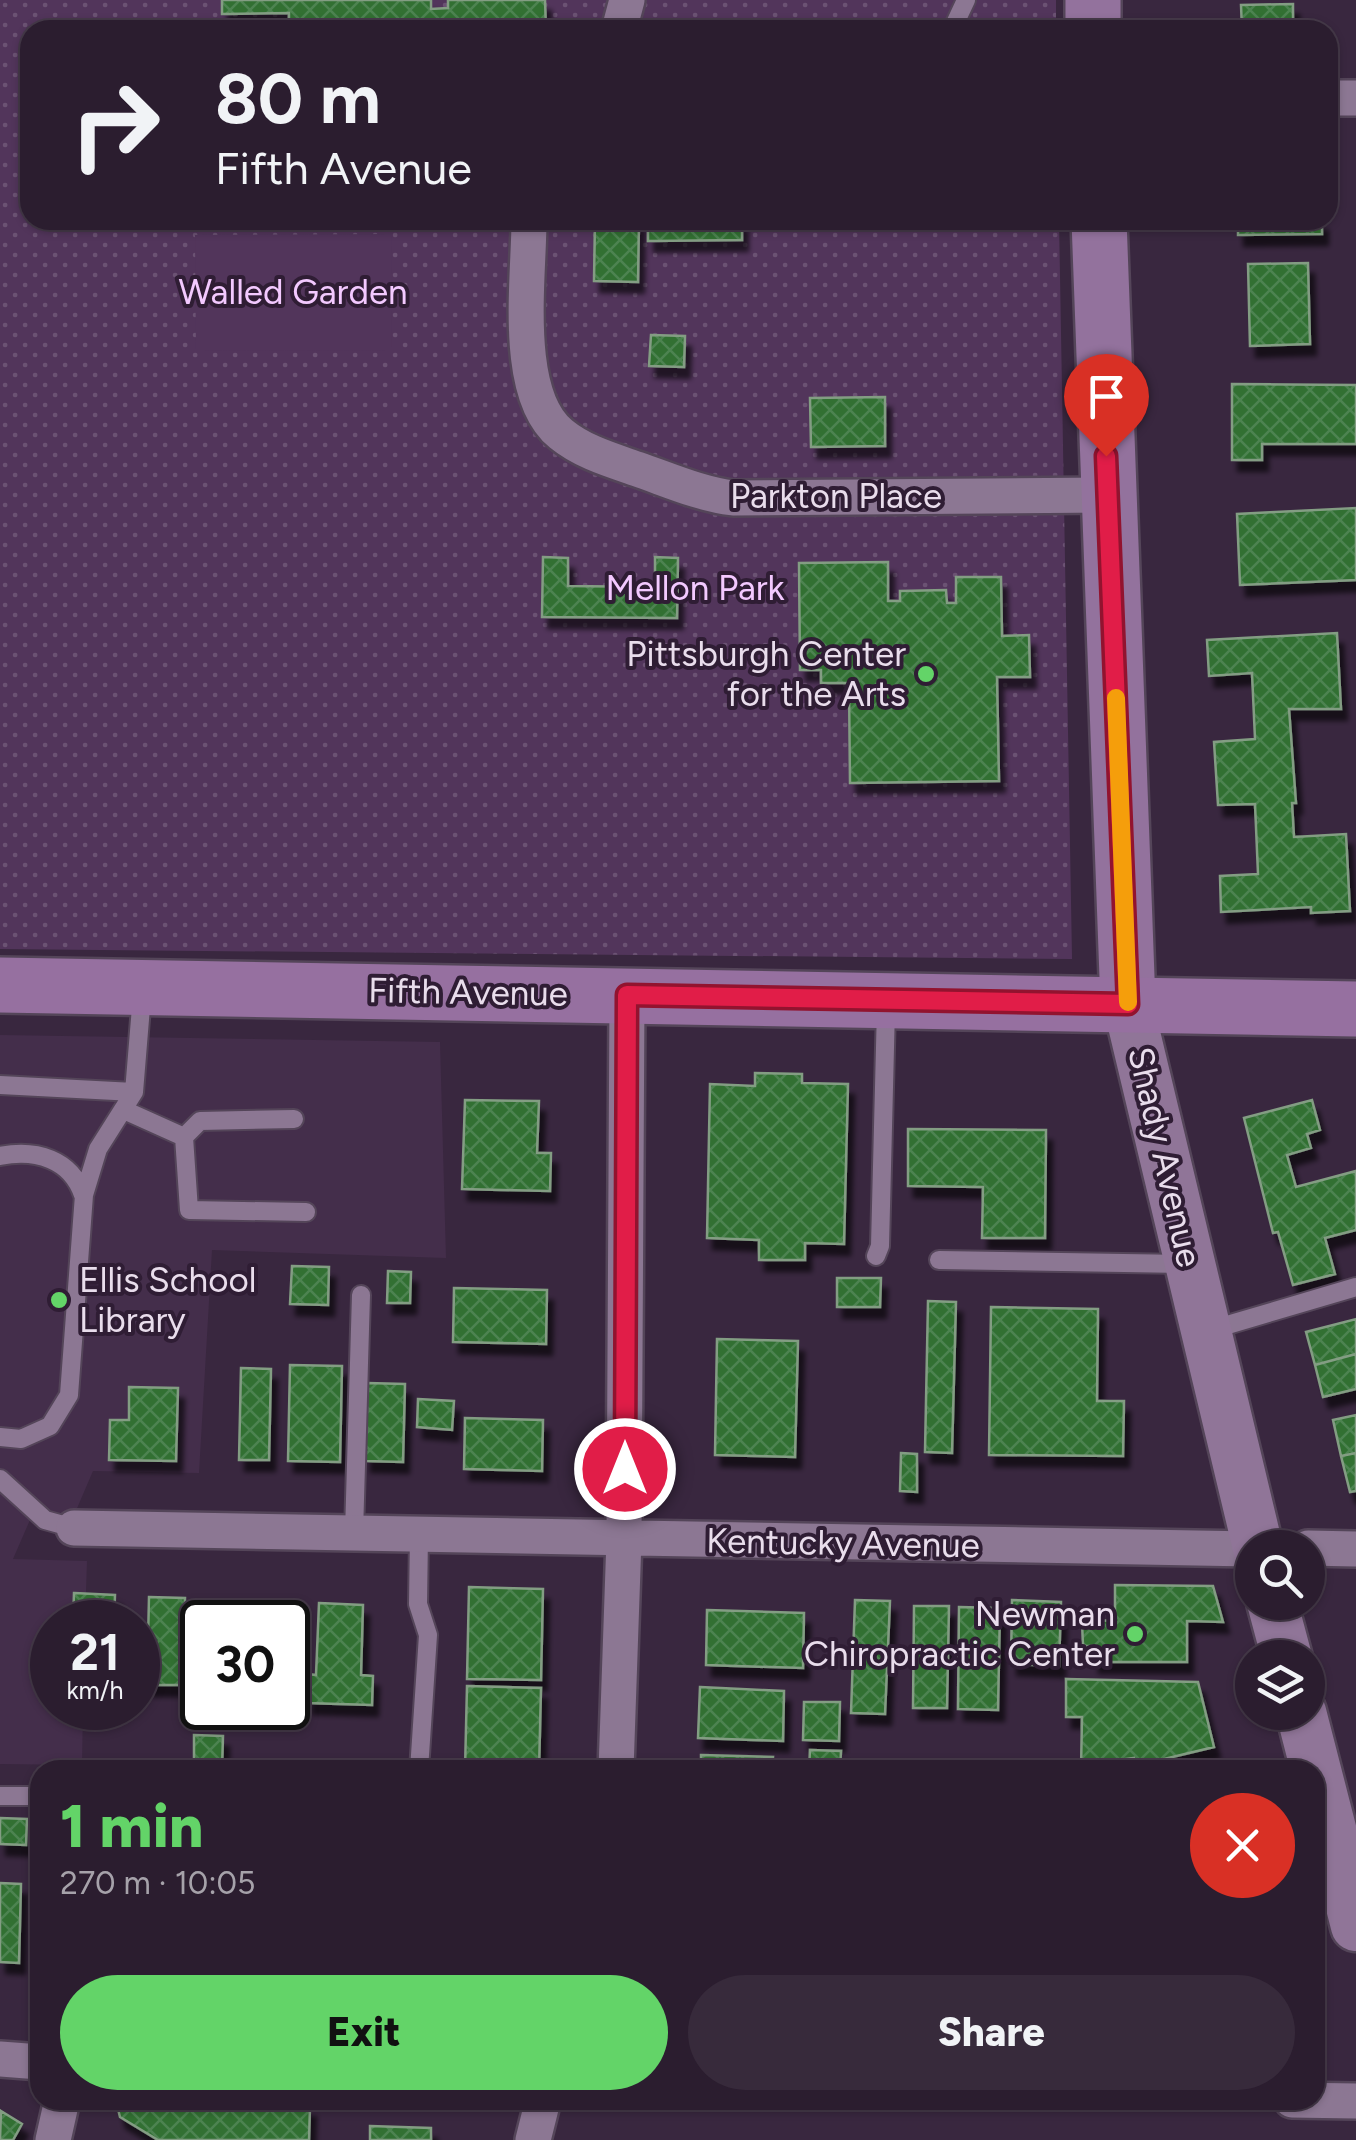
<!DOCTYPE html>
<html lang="en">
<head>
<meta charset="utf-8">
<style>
  body { margin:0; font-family:Figtree,sans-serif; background:#372a3b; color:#f1f3f6; height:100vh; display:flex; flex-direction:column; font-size:38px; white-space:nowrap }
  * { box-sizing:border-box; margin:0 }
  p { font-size:32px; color:#a6a2aa }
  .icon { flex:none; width:55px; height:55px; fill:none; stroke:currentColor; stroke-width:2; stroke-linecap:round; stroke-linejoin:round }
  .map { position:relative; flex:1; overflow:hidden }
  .side { position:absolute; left:30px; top:1760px; width:1295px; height:350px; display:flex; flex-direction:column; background:#2b1d2f; border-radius:30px; box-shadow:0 2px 8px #0004,0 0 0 2px #473b4b }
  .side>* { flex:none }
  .hud { position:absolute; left:20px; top:20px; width:1318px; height:210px; border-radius:30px; box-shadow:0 2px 8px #0004,0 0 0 2px #473b4b; background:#2b1d2f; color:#f1f3f6; overflow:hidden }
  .fabs { position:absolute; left:1235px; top:1530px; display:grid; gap:20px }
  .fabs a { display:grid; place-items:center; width:90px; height:90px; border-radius:50%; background:#2b1d2f; box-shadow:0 2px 8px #0004,0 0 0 2px #473b4b; font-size:50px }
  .speed { position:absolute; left:30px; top:1600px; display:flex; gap:20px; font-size:50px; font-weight:700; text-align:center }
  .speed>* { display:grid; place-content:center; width:130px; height:130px; border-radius:50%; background:#2b1d2f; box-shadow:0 2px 8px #0004,0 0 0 2px #473b4b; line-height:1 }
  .speed small { font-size:25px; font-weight:400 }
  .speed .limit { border:5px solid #111; border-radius:15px; background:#fff; color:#111 }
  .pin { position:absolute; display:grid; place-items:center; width:85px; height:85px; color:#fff; margin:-102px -42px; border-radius:50% 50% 50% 0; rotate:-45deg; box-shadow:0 0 10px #0007 }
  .pin .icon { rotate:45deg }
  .me { position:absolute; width:110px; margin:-55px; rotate:0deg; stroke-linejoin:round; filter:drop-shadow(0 0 8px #0008) }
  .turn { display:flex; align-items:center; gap:35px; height:210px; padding:0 30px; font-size:45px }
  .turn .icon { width:130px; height:130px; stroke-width:2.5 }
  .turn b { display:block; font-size:70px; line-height:85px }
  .round { display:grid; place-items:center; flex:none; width:105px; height:105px; border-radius:52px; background:#372a3b }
  .headline { display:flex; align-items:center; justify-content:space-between; height:170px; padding:0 30px }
  h1 { font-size:60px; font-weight:800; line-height:75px; color:#63d468 }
  .action { display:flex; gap:20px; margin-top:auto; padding:20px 30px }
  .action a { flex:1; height:115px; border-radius:60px; background:#63d468; color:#111; font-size:40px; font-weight:800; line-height:115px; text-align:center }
  .action a+a { background:#372a3b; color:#f1f3f6 }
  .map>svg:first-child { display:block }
</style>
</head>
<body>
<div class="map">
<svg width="1356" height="2140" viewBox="0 0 1356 2140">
  <defs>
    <pattern id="grass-dots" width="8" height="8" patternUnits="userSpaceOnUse" patternTransform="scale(2.5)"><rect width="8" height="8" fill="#52355b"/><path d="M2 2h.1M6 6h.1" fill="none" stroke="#6b5273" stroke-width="1.8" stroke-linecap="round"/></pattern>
    <pattern id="building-cross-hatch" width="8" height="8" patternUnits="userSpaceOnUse" patternTransform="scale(2.5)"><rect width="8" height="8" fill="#306f33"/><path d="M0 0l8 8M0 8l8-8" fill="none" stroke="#4e8351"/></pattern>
    <filter id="shadow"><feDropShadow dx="6" dy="11" stdDeviation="2.5" flood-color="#0009"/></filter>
  </defs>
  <rect width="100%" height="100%" fill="#39273f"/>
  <path fill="#442e4b" d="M0,1035l440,7 6,216 -234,-8 -13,223 -106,-2 -18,42h-42l-20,46 74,2 -2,61h-33v86h31l-1,57 -82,-1z"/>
  <path fill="url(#grass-dots)" d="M0,0h1056v30h-1026v190h1029l13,739 -1072,-10z"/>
  <path fill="#52355b" d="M391,234l1,116 -196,1 -1,-116z"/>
  <path fill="url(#building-cross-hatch)" stroke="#839d83" stroke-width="2.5" filter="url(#shadow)" d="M222,0h209v9l17,-1v-8h97l1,30h-257v-17l-67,1z
    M1293,4v26h-51l-1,-25z
    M595,220h44l-1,62 -44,-1z
    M648,220h94v20l-94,1z
    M1238,220h84v14l-84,1z
    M1308,263l2,81 -60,2 -2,-82z
    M651,335l34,1 -1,31 -35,-1z
    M1232,384l124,1v59h-94v16h-30z
    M885,397v49l-74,1 -1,-49z
    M1356,508v72l-116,5 -3,-71z
    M543,557l25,1v28l87,1v-30l23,1 -1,60 -135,-1z
    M888,562v39h12v-10l46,-1 1,13h9v-26h45l1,59 27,-1 1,42h-33l2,104 -149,2 -1,-100h-28v-13h-21l-1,-107z
    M1337,633l4,76h-52l7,94h-4l2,34 52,-3 4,77 -39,2v-6l-90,5 -1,-36 38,-2 -3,-70 -37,1 -4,-63 41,-3 -3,-66 -43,3 -2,-36z
    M755,1073l47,1v9l46,1 -4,160 -39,-1v17h-46v-20l-52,-2 3,-154 45,2z
    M465,1100l74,1 -2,52h14l-1,38 -88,-2z
    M1312,1100l8,30 -13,4 4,14 -24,7 9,32 60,-16v59l-31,8 10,36 -42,11 -15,-53 -5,1 -29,-115z
    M908,1129l138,1 -1,108h-63l1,-51 -75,-1z
    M292,1266l37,1 -1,38 -38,-1z
    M388,1271l23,1 -1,31h-23z
    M837,1278h44l-1,29h-43z
    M454,1288l93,2 -1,54 -93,-2z
    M928,1301l28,1 -4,151 -27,-1z
    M991,1307l107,2 -1,92h27l-1,55 -134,-1z
    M1356,1319v35l-41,11 -9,-33z
    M717,1339l81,2 -3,116 -80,-2z
    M1356,1354v35l-33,8 -8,-32z
    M290,1365l52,1 -2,96 -52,-1z
    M241,1368l30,1 -2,91h-30z
    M367,1383l38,1 -2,78 -38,-1z
    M129,1387l49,1 -2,73 -67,-1 1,-40h19z
    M418,1399l36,2 -2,29 -35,-3z
    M1356,1415v38l-15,3 -8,-36z
    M465,1418l78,2 -1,51 -78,-2z
    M901,1453l16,1v38l-17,-1z
    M1356,1453v38l-6,1 -9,-36z
    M1115,1585l98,1 10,36 -36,-1v41h-94v-16h-10l-1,-24 33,-2z
    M469,1587l74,2 -2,91 -74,-1z
    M74,1593l41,2 -1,27h-41z
    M149,1597l36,1 -2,87h-36z
    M855,1600l35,1 -5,113 -34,-1z
    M1012,1600l49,2 -2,64 -48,-2z
    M235,1601l41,2 -1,19h-41z
    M319,1603l44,2 -2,70 12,1 -1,29 -65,-2 1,-29 8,1z
    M192,1604l37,1 -1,17h-26v36h-11z
    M914,1606h35l-2,102h-34z
    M959,1607l41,1 -2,102 -40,-1z
    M707,1610l97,3 -1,55 -97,-3z
    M1066,1679l132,3 16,65 -79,19 -1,-8 -9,1 1,11h-45l1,-53h-16z
    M467,1686l74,2 -2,82h-74z
    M700,1687l84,4 -1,50 -85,-3z
    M804,1702h36l-1,39 -36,-1z
    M194,1735l29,1 -1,33 -28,-1z
    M810,1750l31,1 -1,19h-31z
    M701,1755l72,2 -1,13h-71z
    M0,1818l27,1 -1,26 -26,-1z
    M33,1881h7v83h-10z
    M0,1883l21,1 -2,79 -19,-1z
    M117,2105l193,1 -1,34h-151l-38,-23z
    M1,2111l21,13 -9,16h-13z
    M370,2126l61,2v12h-61z"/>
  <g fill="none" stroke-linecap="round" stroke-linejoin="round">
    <defs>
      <path id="service" d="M952,30l14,-30
        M0,1085l134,7
        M124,1110l60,27 5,73 117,2
        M184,1137l16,-16 94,-2
        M0,1156c36,-7 71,3 83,39
        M876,1256l4,-10 6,-238
        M939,1260l246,4
        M1207,1331l149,-44
        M0,1437l21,2 29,-13 19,-31 15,-200 14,-46 36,-57 8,-97
        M0,1479l45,41 29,8
        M354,1533l7,-238
        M419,1535l-1,69 10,31 -9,135
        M0,1796h40"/>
      <path id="minor" d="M619,30l8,-30
        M1328,98h28
        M529,220c0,59 -17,174 32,214 22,18 50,26 76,35 32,11 63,25 96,29l375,-3
        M74,1528l1178,21
        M1308,1548l48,1
        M616,1770l8,-231 3,-544
        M0,2059l40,3
        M1292,2100l64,1
        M53,2140l9,-40
        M533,2140l10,-40"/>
      <path id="secondary" d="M1128,1004l130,544
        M1272,1602l15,56
        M1301,1712l55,214"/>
      <path id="primary" d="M1093,0v30
        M1099,220l29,784"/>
      <path id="trunk" d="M0,985l1356,24"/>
    </defs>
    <use href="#service" stroke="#544559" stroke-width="22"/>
    <use href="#minor" stroke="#544559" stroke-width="40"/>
    <use href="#secondary" stroke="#544559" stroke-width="55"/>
    <use href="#primary" stroke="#544559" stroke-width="60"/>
    <use href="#trunk" stroke="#544559" stroke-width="60"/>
    <use href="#service" stroke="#8c7793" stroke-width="18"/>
    <use href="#minor" stroke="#8c7793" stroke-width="35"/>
    <use href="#secondary" stroke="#907598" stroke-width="50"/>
    <use href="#primary" stroke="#93729d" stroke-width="55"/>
    <use href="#trunk" stroke="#9670a0" stroke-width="55"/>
  </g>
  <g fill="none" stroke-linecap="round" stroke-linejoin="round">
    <defs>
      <path id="route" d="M625,1469l2,-474 501,9 -22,-548"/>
    </defs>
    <use href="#route" stroke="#92132f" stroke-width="25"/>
    <use href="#route" stroke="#e11d48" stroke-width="18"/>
    <path stroke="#f59e0b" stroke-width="18" d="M1116,698l12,304"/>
  </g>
  <g fill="#63d468" stroke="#2f1d34" stroke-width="4">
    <circle cx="926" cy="674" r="10"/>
    <circle cx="59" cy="1300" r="10"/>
    <circle cx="1135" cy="1634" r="10"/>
  </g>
  <g text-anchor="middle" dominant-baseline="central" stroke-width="8" stroke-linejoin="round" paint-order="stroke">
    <g font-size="35" fill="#f3c9ff" stroke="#2f1d34">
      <text x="293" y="292">Walled Garden</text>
      <text x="695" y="588">Mellon Park</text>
    </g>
    <g font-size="35" fill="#e9ddec" stroke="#2f1d34">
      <text x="836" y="496">Parkton Place</text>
      <text transform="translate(468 992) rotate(1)">Fifth Avenue</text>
      <text transform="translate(1165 1157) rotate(77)">Shady Avenue</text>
      <text transform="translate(843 1543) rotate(1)">Kentucky Avenue</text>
    </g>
    <g font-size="35" fill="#e9ddec" stroke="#2f1d34" text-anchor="end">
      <text x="906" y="654">Pittsburgh Center<tspan x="906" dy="40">for the Arts</tspan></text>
      <text x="79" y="1280" text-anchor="start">Ellis School<tspan x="79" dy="40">Library</tspan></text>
      <text x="1115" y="1614">Newman<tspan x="1115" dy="40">Chiropractic Center</tspan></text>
    </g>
  </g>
</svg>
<div class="fabs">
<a><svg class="icon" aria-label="search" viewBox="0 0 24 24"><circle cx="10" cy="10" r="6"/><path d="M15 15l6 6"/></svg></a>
<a><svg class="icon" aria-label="layers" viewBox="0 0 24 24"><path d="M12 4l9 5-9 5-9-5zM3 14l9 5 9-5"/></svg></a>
</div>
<div class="speed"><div>21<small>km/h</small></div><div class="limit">30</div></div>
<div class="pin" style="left:1106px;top:456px;background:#d93025"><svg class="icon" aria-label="arrive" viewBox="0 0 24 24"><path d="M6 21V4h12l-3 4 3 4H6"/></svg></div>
<svg class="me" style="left:625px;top:1469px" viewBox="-20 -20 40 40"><circle r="17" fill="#e11d48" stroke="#fff" stroke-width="3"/><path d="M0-11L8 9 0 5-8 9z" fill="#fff"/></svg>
<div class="hud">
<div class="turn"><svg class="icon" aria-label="right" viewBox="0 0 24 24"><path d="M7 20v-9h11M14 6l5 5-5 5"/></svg><div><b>80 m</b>Fifth Avenue</div></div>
</div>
<section class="side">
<div class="headline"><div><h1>1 min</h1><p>270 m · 10:05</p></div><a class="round" style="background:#d93025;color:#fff"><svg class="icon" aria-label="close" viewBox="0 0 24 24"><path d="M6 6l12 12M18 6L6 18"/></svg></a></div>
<div class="action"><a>Exit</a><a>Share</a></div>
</section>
</div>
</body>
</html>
